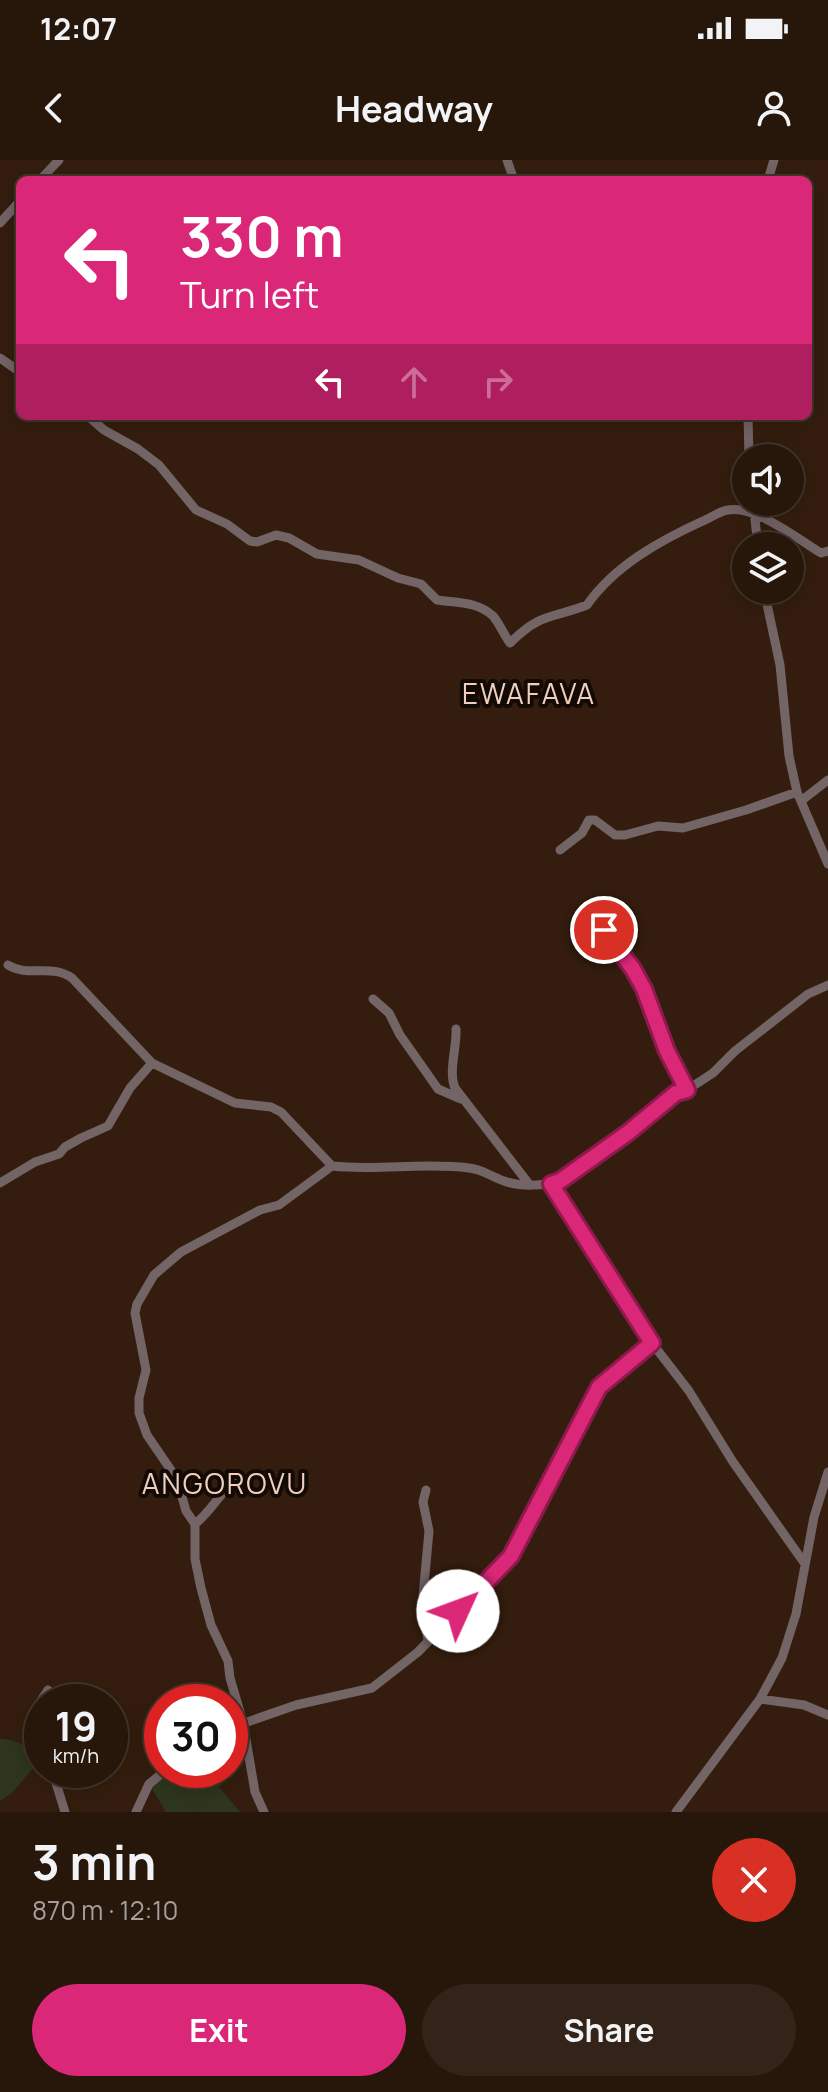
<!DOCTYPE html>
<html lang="en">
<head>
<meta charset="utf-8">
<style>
  body { margin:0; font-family:Manrope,sans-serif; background:#332318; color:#f1f3f6; height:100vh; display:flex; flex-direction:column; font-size:30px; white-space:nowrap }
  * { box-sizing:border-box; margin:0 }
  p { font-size:26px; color:#a49f9c }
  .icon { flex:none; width:44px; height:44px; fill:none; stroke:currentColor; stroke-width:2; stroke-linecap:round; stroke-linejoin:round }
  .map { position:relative; height:1652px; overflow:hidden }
  .sheet { display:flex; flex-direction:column; background:#27160a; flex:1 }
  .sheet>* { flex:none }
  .top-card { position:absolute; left:16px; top:16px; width:796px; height:244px; border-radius:12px; box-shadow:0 4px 20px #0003,0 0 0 2px #43352b; background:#db2777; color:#fff; overflow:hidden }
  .buttons { position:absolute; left:732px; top:284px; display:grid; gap:16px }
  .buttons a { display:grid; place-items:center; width:72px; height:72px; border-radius:50%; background:#27160a; box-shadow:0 4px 20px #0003,0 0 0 2px #43352b; font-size:40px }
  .speed { position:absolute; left:24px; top:1524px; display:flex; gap:16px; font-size:40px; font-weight:700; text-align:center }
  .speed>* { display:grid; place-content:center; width:104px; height:104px; border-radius:50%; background:#27160a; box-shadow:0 4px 20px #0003,0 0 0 2px #43352b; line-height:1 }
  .speed small { font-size:20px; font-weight:400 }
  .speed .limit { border:12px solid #d22; background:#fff; color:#111 }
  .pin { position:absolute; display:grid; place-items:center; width:68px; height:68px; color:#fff; margin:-34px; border:4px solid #fff; border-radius:50%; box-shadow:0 2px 8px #0007 }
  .me { position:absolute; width:88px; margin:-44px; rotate:47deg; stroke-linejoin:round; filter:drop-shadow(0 0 6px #0008) }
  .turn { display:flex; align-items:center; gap:28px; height:168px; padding:0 32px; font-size:36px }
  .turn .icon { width:104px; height:104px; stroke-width:2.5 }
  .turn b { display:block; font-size:56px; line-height:68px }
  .lanes { display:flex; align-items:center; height:76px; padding:0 32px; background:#0003; justify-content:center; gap:40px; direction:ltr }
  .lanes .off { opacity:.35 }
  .round { display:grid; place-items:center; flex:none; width:84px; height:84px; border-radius:42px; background:#332318 }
  .summary { display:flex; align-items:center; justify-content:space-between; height:136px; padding:0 32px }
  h1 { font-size:48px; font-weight:700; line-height:60px }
  .action { display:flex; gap:16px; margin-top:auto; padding:16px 32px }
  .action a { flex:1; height:92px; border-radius:48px; background:#db2777; color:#fff; font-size:32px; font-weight:700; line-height:92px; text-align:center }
  .action a+a { background:#332318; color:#f1f3f6 }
  .status { display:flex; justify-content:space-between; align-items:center; height:56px; padding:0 40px; background:#27160a; direction:ltr }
  .status svg { height:22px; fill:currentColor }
  header { display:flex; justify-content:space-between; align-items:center; height:104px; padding:0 32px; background:#27160a; font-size:36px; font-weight:700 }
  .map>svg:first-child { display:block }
</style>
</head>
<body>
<div class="status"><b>12:07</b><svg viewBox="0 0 49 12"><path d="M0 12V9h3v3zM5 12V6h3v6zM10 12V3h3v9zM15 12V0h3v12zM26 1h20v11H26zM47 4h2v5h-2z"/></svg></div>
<header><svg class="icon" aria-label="back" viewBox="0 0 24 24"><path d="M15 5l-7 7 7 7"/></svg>Headway<svg class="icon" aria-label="person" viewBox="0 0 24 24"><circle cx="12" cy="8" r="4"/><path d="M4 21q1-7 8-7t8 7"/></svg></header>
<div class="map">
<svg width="828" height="1652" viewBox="0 0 828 1652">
  <rect width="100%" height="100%" fill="#341d0e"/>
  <path fill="#2e361d" d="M0,1579c15,0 33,8 40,21l-28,33 -12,8z
    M174,1610h50l5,6 -10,11 21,25h-74l-15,-25z"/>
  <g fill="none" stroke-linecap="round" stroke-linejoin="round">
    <path stroke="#736466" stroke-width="9" d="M507,0l7,20
      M40,20l19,-20
      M768,20l6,-20
      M0,63l20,-22
      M0,198l20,14
      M88,256l16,14 34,19 21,16 37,45 31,14 23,17 7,1 19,-7 13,3 28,16 42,6 39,18 23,6 16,16c19,3 40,1 56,16 5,5 11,19 17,27 31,-31 41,-24 77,-38 28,-40 74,-65 118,-85 7,-3 15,-9 23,-10 27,-5 70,29 93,43l7,-2
      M748,256l1,42
      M753,342l5,44
      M764,430l16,75 9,91 8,36 31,72
      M801,641l27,-21
      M560,690l22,-17 7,-13h6l20,15h10l33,-9 25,2 63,-18 51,-18
      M596,762l37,47 11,20 23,62 20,39
      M8,805c21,13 42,-2 64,13l80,85
      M373,839l16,14 11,22 38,54 23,10
      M456,869c1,19 -8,42 -1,59l74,96
      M0,1023l35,-21 24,-8 6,-7 16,-9 27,-12 22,-38 22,-25 83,40 36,4 10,5 51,54
      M551,1024l101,159 37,48 44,71 72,102
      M426,1330l-3,12 6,29 -6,65 5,46
      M195,1364c15,-12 24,-29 38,-42
      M760,1539l44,6 24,10
      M230,1568l66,-23 76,-17 46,-36 93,-96 88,-169 53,-44
      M42,1597l-6,-49 12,-18
      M52,1610l13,42
      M136,1652l13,-28 17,-14
      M264,1652l-9,-20 -12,-70 -13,-44 -2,-17 -17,-36 -10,-37 -6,-29v-35l-9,-13 -9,-32 -30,-44 -8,-22v-15l7,-28 -11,-57 2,-9 17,-29 27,-23 79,-42 19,-5 53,-39c46,5 91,-4 137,2 13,1 23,9 35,13 16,6 40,5 56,0l69,-49 47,-39 11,-3 26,-17 22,-22 73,-57 20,-9
      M676,1652l84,-113 22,-41 14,-44 18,-97 14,-45"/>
  </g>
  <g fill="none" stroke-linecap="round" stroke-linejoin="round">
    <defs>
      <path id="route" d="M458,1451l53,-55 88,-169 53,-44 -101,-159 9,-3 69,-49 47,-39 11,-3 -20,-39 -23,-62 -11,-20 -29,-39"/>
    </defs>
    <use href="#route" stroke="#8e194d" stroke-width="20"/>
    <use href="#route" stroke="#db2777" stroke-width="14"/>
  </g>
  <g text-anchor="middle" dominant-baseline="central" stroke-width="8" stroke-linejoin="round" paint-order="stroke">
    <g font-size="28" letter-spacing="2" fill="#efcfbd" stroke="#140a05">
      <text x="529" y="533">EWAFAVA</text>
      <text x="225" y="1323">ANGOROVU</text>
    </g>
  </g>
</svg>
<div class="buttons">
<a><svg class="icon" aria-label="sound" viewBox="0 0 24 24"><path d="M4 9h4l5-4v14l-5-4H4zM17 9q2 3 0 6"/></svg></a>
<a><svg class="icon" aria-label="layers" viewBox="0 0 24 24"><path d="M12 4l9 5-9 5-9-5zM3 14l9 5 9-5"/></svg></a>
</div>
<div class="speed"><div>19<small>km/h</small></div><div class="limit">30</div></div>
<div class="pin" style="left:604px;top:770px;background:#d93025"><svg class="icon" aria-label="arrive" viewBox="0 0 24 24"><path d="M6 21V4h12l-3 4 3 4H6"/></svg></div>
<svg class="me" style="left:458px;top:1451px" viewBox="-20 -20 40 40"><circle r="19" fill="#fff"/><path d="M0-13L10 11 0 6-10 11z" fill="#db2777"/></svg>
<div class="top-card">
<div class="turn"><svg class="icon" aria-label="left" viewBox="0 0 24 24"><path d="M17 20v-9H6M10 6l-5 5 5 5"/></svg><div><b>330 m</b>Turn left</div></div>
<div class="lanes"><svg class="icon" aria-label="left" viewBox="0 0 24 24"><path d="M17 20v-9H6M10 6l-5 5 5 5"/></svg><svg class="icon off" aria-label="ahead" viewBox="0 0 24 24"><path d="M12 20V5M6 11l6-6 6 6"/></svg><svg class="icon off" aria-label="right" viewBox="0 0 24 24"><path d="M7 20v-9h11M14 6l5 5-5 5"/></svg></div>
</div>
</div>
<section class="sheet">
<div class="summary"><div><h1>3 min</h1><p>870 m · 12:10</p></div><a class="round" style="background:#d93025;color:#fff"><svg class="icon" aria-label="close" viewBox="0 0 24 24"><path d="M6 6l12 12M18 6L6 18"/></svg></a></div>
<div class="action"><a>Exit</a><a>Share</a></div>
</section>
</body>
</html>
